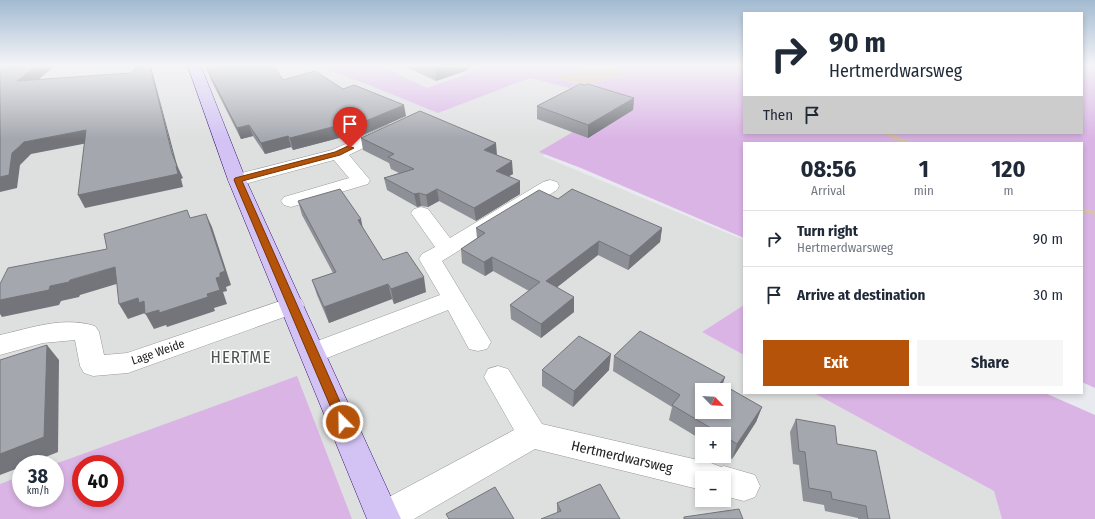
<!DOCTYPE html>
<html lang="en">
<head>
<meta charset="utf-8">
<style>
  body { margin:0; font-family:"Fira Sans Condensed",sans-serif; background:#f6f6f7; color:#1f2937; height:100vh; display:flex; flex-direction:column; font-size:15px; white-space:nowrap }
  * { box-sizing:border-box; margin:0 }
  p { font-size:13px; color:#747a83 }
  .icon { flex:none; width:22px; height:22px; fill:none; stroke:currentColor; stroke-width:2; stroke-linecap:round; stroke-linejoin:round }
  .map { position:relative; flex:1; overflow:hidden }
  .details { position:absolute; left:743px; top:142px; width:340px; height:252px; display:flex; flex-direction:column; background:#fff; border-radius:0px; box-shadow:0 2px 6px #0003 }
  .details>* { flex:none }
  .hud { position:absolute; left:743px; top:12px; width:340px; height:122px; border-radius:0px; box-shadow:0 2px 6px #0003; background:#fff; color:#1f2937; overflow:hidden }
  .needle { width:26px; rotate:115deg }
  .controls { position:absolute; left:695px; top:383px; display:grid; gap:8px }
  .controls a { display:grid; place-items:center; width:36px; height:36px; border-radius:0px; background:#fff; box-shadow:0 2px 6px #0003; font-size:20px }
  .speed { position:absolute; left:12px; top:455px; display:flex; gap:8px; font-size:20px; font-weight:700; text-align:center }
  .speed>* { display:grid; place-content:center; width:52px; height:52px; border-radius:50%; background:#fff; box-shadow:0 2px 6px #0003; line-height:1 }
  .speed small { font-size:10px; font-weight:400 }
  .speed .limit { border:6px solid #d22; background:#fff; color:#111 }
  .pin { position:absolute; display:grid; place-items:center; width:34px; height:34px; color:#fff; margin:-41px -17px; border-radius:50% 50% 50% 0; rotate:-45deg; box-shadow:0 0 4px #0007 }
  .pin .icon { rotate:45deg }
  .me { position:absolute; width:44px; margin:-22px; rotate:337deg; stroke-linejoin:round; filter:drop-shadow(0 0 3px #0008) }
  .turn { display:flex; align-items:center; gap:14px; height:84px; padding:0 20px; font-size:18px }
  .turn .icon { width:52px; height:52px; stroke-width:2.5 }
  .turn b { display:block; font-size:28px; line-height:34px }
  .then { display:flex; align-items:center; height:38px; padding:0 20px; background:#0003; gap:8px; font-size:15px }
  .eta { display:flex; justify-content:space-evenly; align-items:center; height:68px; text-align:center }
  .eta b { font-size:24px; font-weight:700; line-height:28px }
  .action { display:flex; gap:8px; margin-top:auto; padding:8px 20px }
  .action a { flex:1; height:46px; border-radius:0px; background:#b45309; color:#fff; font-size:16px; font-weight:700; line-height:46px; text-align:center }
  .action a+a { background:#f6f6f7; color:#1f2937 }
  ul { padding:0; list-style:none }
  li { display:flex; align-items:center; gap:12px; height:56px; padding:0 20px; border-top:1px solid #e0e1e3 }
  li div { flex:1 }
  li b { display:block; font-size:15px }
  li em { font-style:normal }
  .map>svg:first-child { display:block }
</style>
</head>
<body>
<div class="map">
<svg width="1095" height="519" viewBox="0 0 1095 519">
  <rect width="100%" height="100%" fill="#e9e9f0"/>
  <path fill="#dedfdf" fill-rule="evenodd" d="M0,66h529l96,41 -83,49 202,84v65l-42,27 42,23v38h70l180,98 8,28h-668l-50,-121 -229,66h-34v19l-21,7zM702,390h22v22h-22zM702,434h22v22h-22zM702,478h22v22h-22z"/>
  <path fill="#dab4e5" fill-rule="evenodd" d="M316,66h64l47,22 62,-22h100l-29,8 -1,5 16,4 21,-1 34,-7 -14,-9h128v67h338v-67h13v322l-13,-6v-239h-338v95l-163,-70 -42,-16 81,-48 -31,-11 -59,-15 -92,35 -74,-30z
    M744,305v50l-42,-23z
    M297,376l55,143h-352v-35l21,-8v22h34v-34zM81,464h34v34h-34z
    M814,393h231l50,22v104h-93l-8,-28z"/>
  <path fill="#d9c3ae" d="M589,66h27l15,9c-12,1 -23,5 -35,7 -12,3 -25,0 -37,-3l1,-5z"/>
  <g fill="none" stroke-linecap="round" stroke-linejoin="round">
    <path fill="#d9c3ae" fill-rule="evenodd" d="M727,66h7l10,5v4z
      M882,133h9l21,10h-9z
      M1082,208l13,3v4l-13,-3z"/>
    <defs>
      <path id="street" d="M388,125l6,2 2,3 -2,3 -45,22 21,25 -2,4 -77,23 -7,-2 -3,-4 3,-4 65,-19 -15,-18 -97,26 -7,-2 -2,-4 2,-4 102,-26z
        M550,180l7,2 2,4 -2,4 -115,71 49,81 -4,7 -9,2 -9,-2 -21,-39 -126,50 -9,3 -9,-3 -4,-7 4,-7 136,-51 -21,-36 3,-5 13,-7 -24,-34 3,-4 7,-2 7,2 22,29 93,-56z
        M292,297l9,2 3,6 -3,6 -173,62 -35,3 -9,-3 -4,-7 -5,-26 -32,3 -43,12v-20c31,-7 63,-19 95,-9l4,6 5,23 23,-2z
        M498,366l10,3 34,55 169,39 10,4 3,-1 31,9 5,11 -5,11 -11,4 -20,-5v-18h-22v12l-167,-41 -121,70h-46l4,-13 142,-76 -30,-53 4,-8z"/>
      <path id="secondary" d="M188,66h13l45,114 155,339h-34l-139,-339z"/>
    </defs>
    <use href="#street" stroke="#989898" stroke-width="1"/>
    <use href="#secondary" stroke="#34106f" stroke-width="1"/>
    <use href="#street" fill="#fff" fill-rule="evenodd"/>
    <use href="#secondary" fill="#d2c3f4" fill-rule="evenodd"/>
  </g>
  <path fill="#8d9096" d="M404,66h68l-4,2v2l-32,11z
    M207,69l136,20 63,27 -59,26 -8,-4 -46,12 -2,-3 -26,7 -12,-18 -12,3 -30,-59z
    M634,98l-1,12 -45,28 -51,-19v-13z
    M361,138l136,17 16,19 -5,2 12,18 -44,27 -37,-20 -11,6 -7,-1 -4,1 -30,-17 -3,-12 15,-5 -8,-4 -2,-6 -26,-13z
    M558,199l104,29 -2,14 -32,28 -30,-15 -41,32 17,25 -33,26 -30,-19 -1,-14 19,-14 -36,-20 -8,5 -23,-13 -1,-14 16,-11 -1,-10z
    M298,201l65,27 20,32 43,32 -32,12 -2,-5 -63,24 -12,-28 -5,-15 21,-7 -31,-58z
    M614,356l111,21 -3,8 40,22 -6,15 -24,37 -8,-5v-20h-22v6l-33,-20 3,-13 -59,-36z
    M542,370h67l-36,37 -31,-21z
    M796,419l41,25 53,75h-32v-1l-33,-7 -1,-6 -21,-4 -4,-36 -6,-1 -3,-32z
    M557,503l63,16 -63,-7z"/>
  <path fill="#73757a" d="M36,66h19l-32,26 -6,-11z
    M150,66l1,1 26,98 6,13 -2,1 2,8 -98,21 -7,-13 98,-29z
    M439,66h33l-4,2v2l-32,11 -1,-13z
    M634,98l-1,12 -45,28v-13z
    M404,105l2,11 -59,26 -3,-12z
    M249,125l4,11 -12,3 -4,-11z
    M336,126l3,12 -46,12 -3,-12z
    M86,130l7,12 -62,12 -11,11 -3,23 -17,4v-15l12,-24 12,-11z
    M288,136l3,11 -26,7 -4,-11z
    M496,143l1,12 -13,-5z
    M512,161l1,13 -16,9 -1,-12z
    M520,181v13l-44,27 -2,-13z
    M437,189l2,12 -11,6 -2,-12z
    M419,193l2,13 -4,1 -3,-13z
    M206,214l6,13 19,58 -5,2 1,4 -4,1 4,12 -13,4 1,3 -48,16 -1,-2 -12,4 -9,-16 -17,6 -9,-15 19,-6 6,3 63,-7 9,-16z
    M361,219l3,15 -6,-14z
    M662,228l-2,14 -32,28 2,-14z
    M599,241l-1,14 -52,41v-15z
    M492,257l1,14 -8,5 -1,-14z
    M115,267l8,15 -43,13 -1,2 -18,4 -2,4 -57,12 -2,-3v-14l50,-14z
    M424,277l2,15 -32,12 -3,-15z
    M388,284l4,15 -63,24 -5,-16z
    M574,297v15l-33,26v-14z
    M47,345l12,15 -1,92 -30,12h-7v3l-21,8v-21z
    M611,354l-2,16 -36,37 1,-16z
    M725,377l-4,13 -1,-7z
    M762,407l-6,15 -24,37 5,-15z"/>
  <path fill="#a4a7ae" stroke="#73757a" fill-rule="evenodd" d="M0,66h36l-19,15 114,-8 7,-7h12l22,87 5,13h-1l2,8 -100,21 8,-65 -62,12 -12,11 -3,22 -9,2z
    M207,66h67l9,14 32,-9 28,18 11,-4 50,20 -60,25 -8,-4 -46,12 -2,-2 -27,7 -12,-18 -12,3 -30,-59z
    M431,66h8l-4,2z
    M580,84l5,1 3,-1 46,14 -46,27 -51,-19z
    M420,111l76,32 -12,7 28,11 -16,10 24,10 -46,27 -37,-19 -11,6 -7,-2 -5,1 -30,-16 30,-9 -26,-12 6,-3 -33,-16z
    M340,189l21,30 -3,1 25,40 24,-8 17,25 -33,12 -3,-5 -64,23 -12,-27 24,-8 -38,-71z
    M572,189l90,39 -32,28 -31,-15 -53,40 28,16 -33,27 -31,-19 30,-23 -48,-25 -8,5 -23,-13 24,-16 -9,-5 63,-38 19,9z
    M187,210l3,8 16,-4 19,57 -5,2v4l-4,1 4,12 -13,4 1,3 -49,16v-3l-14,4 -1,-13 -5,2 -1,-5 -19,6 -4,-37 -45,13 -1,2 -19,4 -1,4 -49,10v-16l8,-16 99,-19 -3,-15z
    M640,331l85,46 -5,6 42,24 -25,37 -13,-8v-2h-3l-49,-29 8,-10 -66,-39zM702,390h22v22h-22z
    M579,336l32,18 -37,37 -32,-21z
    M47,345l-3,92 -44,17v-94z
    M796,419l39,7 2,18 39,7 14,68h-22l-2,-13 -34,-7 -1,-7 -22,-4 -4,-36 -6,-1z
    M600,484l20,35h-79l20,-8 -4,-8z
    M495,487l19,32h-65l-3,-5z
    M739,509l4,10h-59v-2z"/>
  <linearGradient id="sky" x2="0" y2="1"><stop stop-color="#a2bad1"/><stop offset="0.47" stop-color="#f5f5f8"/><stop offset="1" stop-color="#f5f5f8" stop-opacity="0"/></linearGradient>
  <rect width="1095" height="139" fill="url(#sky)"/>
  <path fill="#b45309" stroke="#753606" d="M348,146l6,2 -14,7 -98,26 107,241 -2,4 -4,1 -5,-1 -1,-4 -103,-242 1,-2 100,-26z"/>
  <g text-anchor="middle" dominant-baseline="central" stroke-width="3" stroke-linejoin="round" paint-order="stroke">
    <g font-size="12" fill="#212121" stroke="#fff">
      <text transform="translate(158 352) rotate(-19)">Lage Weide</text>
    </g>
    <g font-size="14" fill="#212121" stroke="#fff">
      <text transform="translate(622 457) rotate(13)">Hertmerdwarsweg</text>
    </g>
    <g font-size="17" letter-spacing="1" fill="#545454" stroke="#fff">
      <text x="241" y="357">HERTME</text>
    </g>
  </g>
</svg>
<div class="controls">
<a><svg class="needle" viewBox="-14 -14 28 28"><path d="M0-13l5 13h-10z" fill="#e53935"/><path d="M0 13l5-13h-10z" fill="#747a83"/></svg></a>
<a>+</a>
<a>−</a>
</div>
<div class="speed"><div>38<small>km/h</small></div><div class="limit">40</div></div>
<div class="pin" style="left:350px;top:148px;background:#d93025"><svg class="icon" aria-label="arrive" viewBox="0 0 24 24"><path d="M6 21V4h12l-3 4 3 4H6"/></svg></div>
<svg class="me" style="left:343px;top:422px" viewBox="-20 -20 40 40"><circle r="17" fill="#b45309" stroke="#fff" stroke-width="3"/><path d="M0-11L8 9 0 5-8 9z" fill="#fff"/></svg>
<div class="hud">
<div class="turn"><svg class="icon" aria-label="right" viewBox="0 0 24 24"><path d="M7 20v-9h11M14 6l5 5-5 5"/></svg><div><b>90 m</b>Hertmerdwarsweg</div></div>
<div class="then">Then<svg class="icon" aria-label="arrive" viewBox="0 0 24 24"><path d="M6 21V4h12l-3 4 3 4H6"/></svg></div>
</div>
<section class="details">
<div class="eta">
<div><b>08:56</b><p>Arrival</p></div>
<div><b>1</b><p>min</p></div>
<div><b>120</b><p>m</p></div>
</div>
<ul>
<li><svg class="icon" aria-label="right" viewBox="0 0 24 24"><path d="M7 20v-9h11M14 6l5 5-5 5"/></svg><div><b>Turn right</b><p>Hertmerdwarsweg</p></div><em>90 m</em></li>
<li><svg class="icon" aria-label="arrive" viewBox="0 0 24 24"><path d="M6 21V4h12l-3 4 3 4H6"/></svg><div><b>Arrive at destination</b></div><em>30 m</em></li>
</ul>
<div class="action"><a>Exit</a><a>Share</a></div>
</section>
</div>
</body>
</html>
